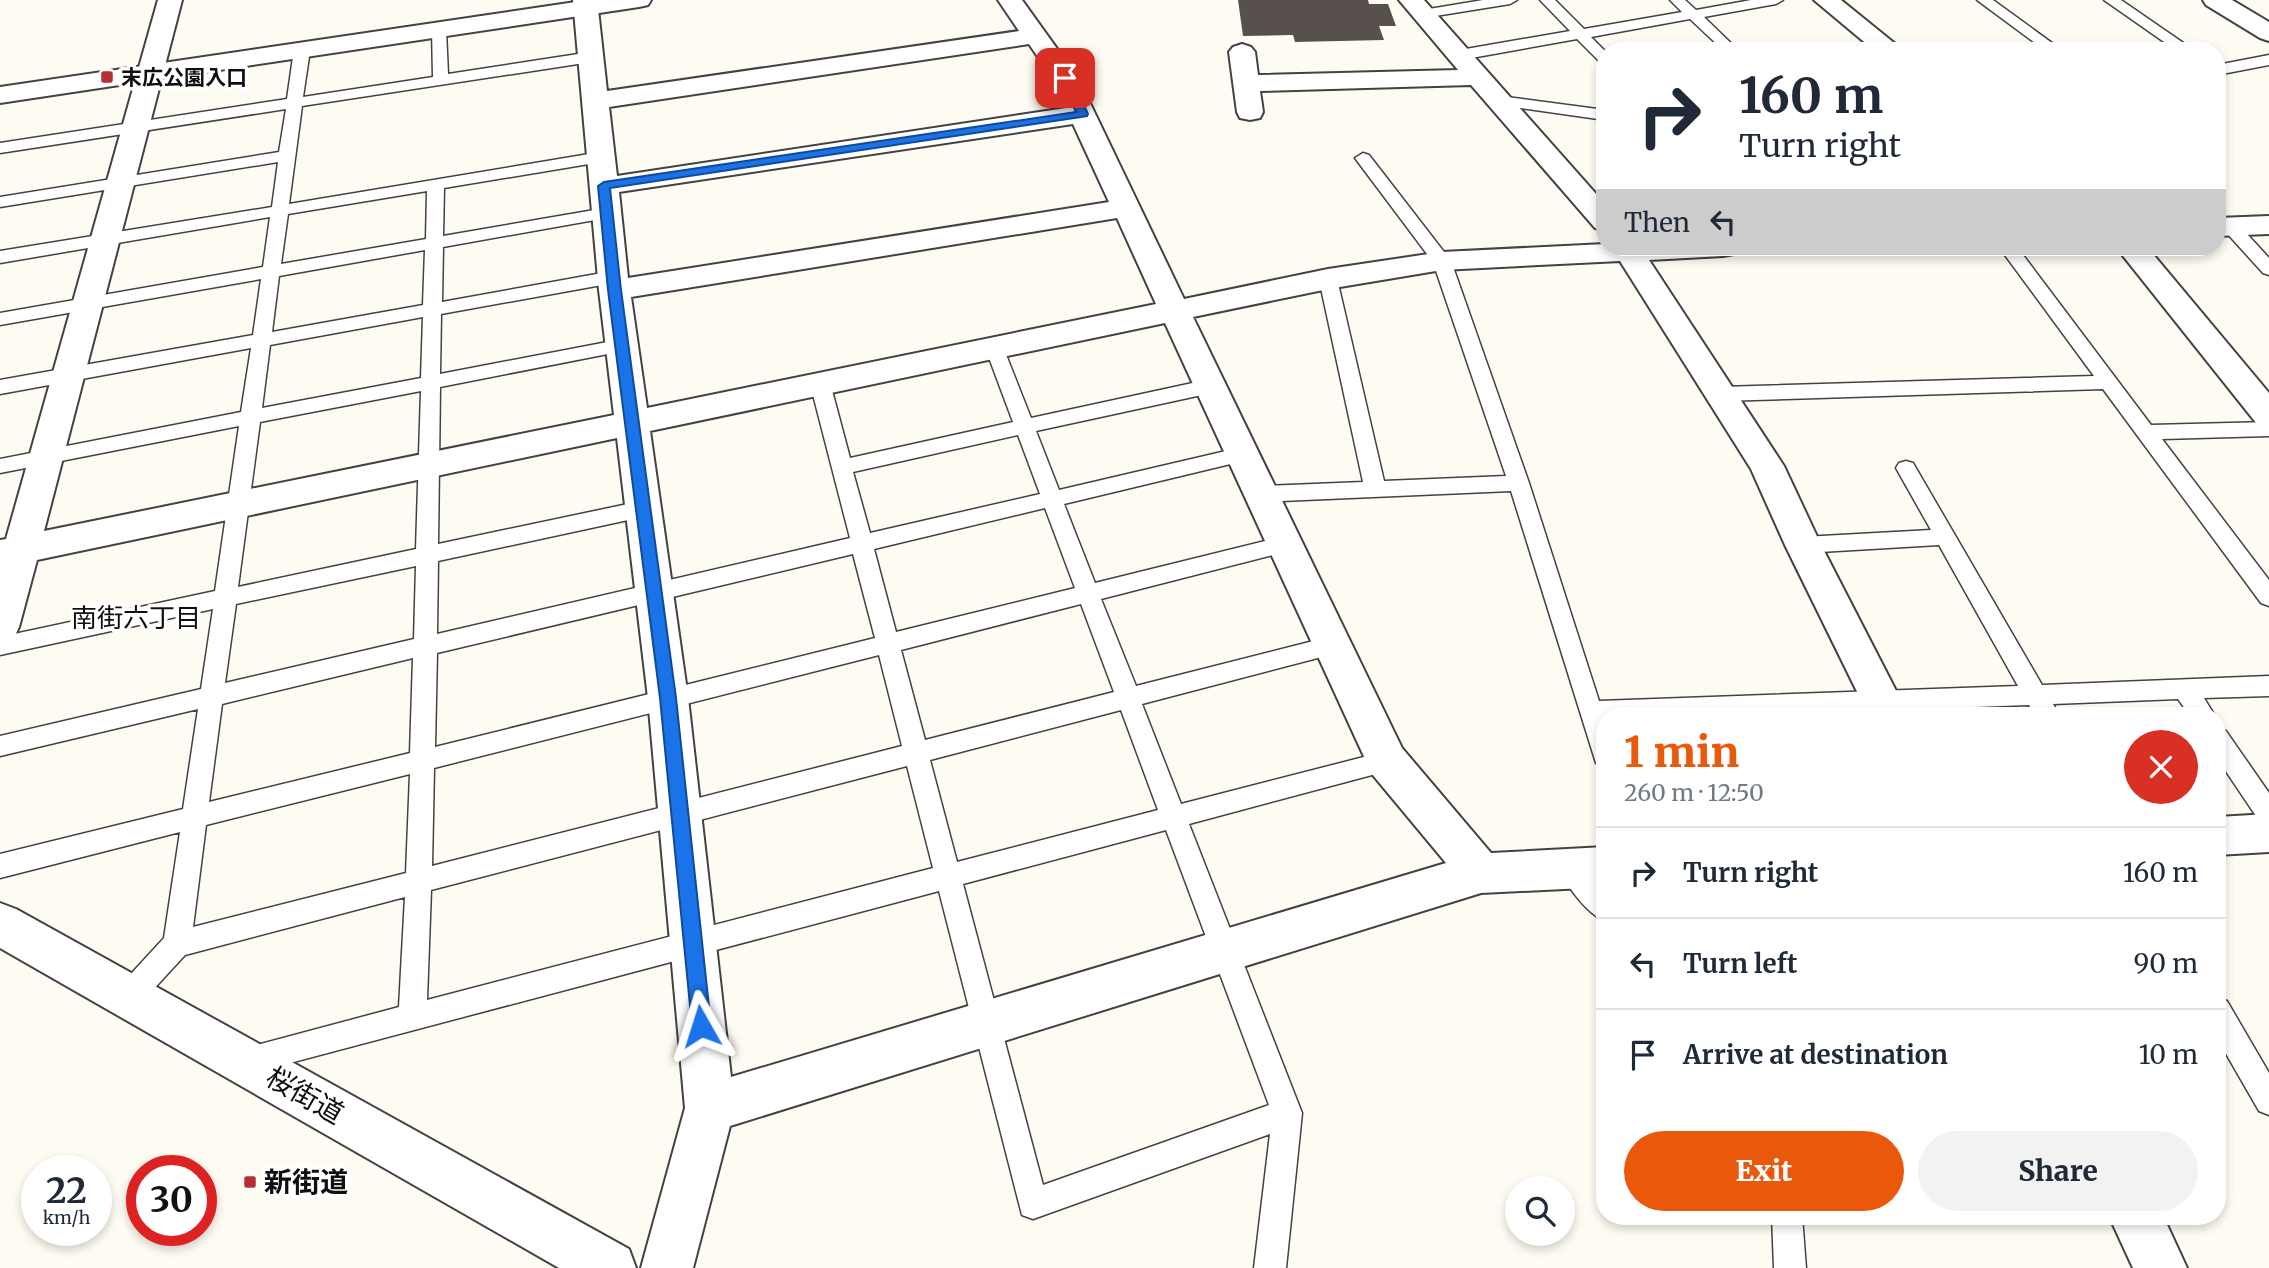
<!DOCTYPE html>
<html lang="en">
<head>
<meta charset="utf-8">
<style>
  body { margin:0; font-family:Merriweather,"Noto Sans JP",serif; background:#f2f2f3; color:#1f2937; height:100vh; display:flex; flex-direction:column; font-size:26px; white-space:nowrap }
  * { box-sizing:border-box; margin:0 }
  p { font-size:23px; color:#747a83 }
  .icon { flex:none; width:38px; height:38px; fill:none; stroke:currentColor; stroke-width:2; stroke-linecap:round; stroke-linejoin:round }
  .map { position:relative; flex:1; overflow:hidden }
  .side { position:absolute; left:1596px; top:707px; width:630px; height:518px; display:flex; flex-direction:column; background:#fff; border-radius:28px; box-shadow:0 4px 10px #0003 }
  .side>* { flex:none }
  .hud { position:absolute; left:1596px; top:42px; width:630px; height:214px; border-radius:28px; box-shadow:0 4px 10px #0003; background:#fff; color:#1f2937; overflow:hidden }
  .buttons { position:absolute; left:1505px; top:1176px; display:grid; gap:14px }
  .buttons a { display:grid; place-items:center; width:70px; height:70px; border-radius:50%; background:#fff; box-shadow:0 4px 10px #0003; font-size:35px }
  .speed { position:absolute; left:21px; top:1155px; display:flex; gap:14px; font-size:35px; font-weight:700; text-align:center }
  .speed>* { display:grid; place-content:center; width:91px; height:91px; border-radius:50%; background:#fff; box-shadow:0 4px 10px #0003; line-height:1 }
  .speed small { font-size:18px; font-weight:400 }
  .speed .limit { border:10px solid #d22; background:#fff; color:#111 }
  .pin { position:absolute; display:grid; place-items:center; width:60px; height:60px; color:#fff; margin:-30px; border-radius:14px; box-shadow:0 4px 10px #0006 }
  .me { position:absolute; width:77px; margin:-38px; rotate:354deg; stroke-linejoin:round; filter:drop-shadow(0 0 5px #0008) }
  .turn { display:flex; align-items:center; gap:24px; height:147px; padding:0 28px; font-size:32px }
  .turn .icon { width:91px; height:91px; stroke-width:2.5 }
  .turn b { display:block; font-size:49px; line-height:60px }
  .then { display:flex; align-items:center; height:66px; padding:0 28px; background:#0003; gap:14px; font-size:26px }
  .round { display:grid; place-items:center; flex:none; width:74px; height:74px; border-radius:37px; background:#f2f2f3 }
  .overview { display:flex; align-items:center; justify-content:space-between; height:119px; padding:0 28px }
  h1 { font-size:42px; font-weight:800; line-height:52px; color:#ea580c }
  .cta { display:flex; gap:14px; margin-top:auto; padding:14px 28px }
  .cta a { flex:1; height:80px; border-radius:42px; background:#ea580c; color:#fff; font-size:28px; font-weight:800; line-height:80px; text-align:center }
  .cta a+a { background:#f2f2f3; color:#1f2937 }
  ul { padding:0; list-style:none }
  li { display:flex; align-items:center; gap:21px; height:91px; padding:0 28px; border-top:2px solid #e0e1e3 }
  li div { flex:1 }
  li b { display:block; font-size:26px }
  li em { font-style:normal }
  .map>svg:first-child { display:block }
</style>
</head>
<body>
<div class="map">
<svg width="2269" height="1268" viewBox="0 0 2269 1268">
  <rect width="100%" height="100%" fill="#fefcf2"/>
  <path fill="#57504c" d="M1238,0h130l1,4h19l8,22h-17l5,14 -89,2 -2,-7 -50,1z"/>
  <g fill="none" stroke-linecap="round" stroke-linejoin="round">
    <defs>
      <path id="service" d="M1483,0h34l-7,4 -87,14 -7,-4 7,-4z
        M1540,0h15l29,29 98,-17 -12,-12h15l11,10 55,-10h32l-7,4 -72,13 35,34h-18l1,-2 -32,-30 -99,18 14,14v12l-5,-1 -23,-23 -117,21 -8,-5 8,-5 110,-19z
        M1977,0h16l70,51h-17z
        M2104,0h17l74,51h-18z
        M439,26l7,4 2,44 143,-22 8,5 -8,5 -289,44 -13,98 312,-52 6,2 2,3 -2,3 -6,2 -157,26 -1,48 163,-28 9,5 -9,5 -163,29 -1,55 171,-31 9,6 -9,6 -172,31 -1,60 183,-35 7,2 2,4 -2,4 -7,2 -183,36 -2,157 204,-43 7,2 4,6 -4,6 -7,2 -204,44 -1,73 413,-96 -40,-155 3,-5h14l3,5 20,75 163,-36 -28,-75 2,-4h14l2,4 28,71 180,-39 7,2 3,5 -3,5 -7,2 -175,38 23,59 184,-43 7,2 3,5 -3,5 -7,2 -179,43 31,79 190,-47 8,2 3,6 -3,6 -8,2 -184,47 35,87 197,-50 8,2 3,7 -3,7 -8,2 -191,50 39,100 206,-53 9,3 3,7 -3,7 -9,3 -198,53 113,289 -16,155h-32l16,-134 -237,85 -11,-4 -83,-324 -691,183 -10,-4 -4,-10 4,-10 161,-43 6,-110 -220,58 -47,51 -10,4 -10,-4 -4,-9 4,-9 46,-50 16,-106 -180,46v-24l183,-45 15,-100 -198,47v-20l201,-47 12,-80 -213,46v-18l215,-46 24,-165 -239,47v-14l241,-47 10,-64 -251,46v-14l253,-45 8,-56 -261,46v-12l263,-46 7,-50 -270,46v-12l272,-44 6,-45 -278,45v-10l279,-45 7,-43 -286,44v-10l287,-44 7,-49 8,-5 8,5 -7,47 130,-20 -1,-47zM427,191l-1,48 -145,25 7,-50zM425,250l-2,55 -151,27 7,-56zM423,317l-2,61 -159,30 8,-63zM421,391l-5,158 -178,38 22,-165zM1018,435l22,59 -170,39 -17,-61zM1045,508l30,80 -179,44 -22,-83zM853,554l22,84 -440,109 2,-94zM416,566l-2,73 -189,44 11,-79zM1081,604l33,88 -189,48 -24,-90zM879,655l23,91 -470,120 2,-98zM413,658l-3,95 -201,49 13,-98zM1121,710l37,100 -201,52 -27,-102zM907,766l26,102 -506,132 4,-110zM410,774l-4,99 -213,54 13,-102zM1166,830l103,275 -226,80 -80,-301z
        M2269,55v10l-52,10v-10z
        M1499,96l106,14v10l-112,-16 -2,-3 2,-3z
        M1363,153l6,2 82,106 78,222 70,218 419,-15 -79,-141 -136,8 -8,-2 -3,-6 3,-6 8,-2 128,-7 -35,-62 3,-5 7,-2 7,2 129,222 227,-9v20l-65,2 11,18h-25l-12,-17 -125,5 7,12h-25l-6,-11 -300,11h-124v50l-9,-3 -85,-272 -250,11 -7,-3 -3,-5 3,-5 7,-3 102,-4 -44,-203 9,-6 9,6 47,202 122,-5 -73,-214 -78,-104z
        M2230,221l6,1 33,36v17l-6,-2 -39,-43 -3,-4z
        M1999,247h18l134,178 118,-3v14l-107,3 107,141v26l-8,-3 -158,-214 -382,12 -7,-2 -3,-5 3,-5 7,-2 373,-11z
        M2217,728l9,3 43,62v32l-9,-3 -43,-64z
        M1572,857l9,4 24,28v32c-18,-7 -38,-35 -46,-52l4,-8z
        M2217,998l10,3 42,72v42l-10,-4 -42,-73z
        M1772,1216h30l4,52h-32z"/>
      <path id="minor" d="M158,0h24l-138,531 570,-116 -15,-125 -26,-290h24l10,91 412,-60 -21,-31h24l56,78 106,221 144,-30 114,-17 163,-8v3h133l-4,7 -11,2 -74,4 135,206 37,79 88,171h-40l-84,-171 -34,-76 -131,-208 -178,9 -114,19 -135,28 209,431 89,105 114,-6v40l-124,6 -751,233 -37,142h-52l44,-160 -37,-410 -31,-260 -580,122 -18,67 -5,11 -14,4v-102l6,-1zM1029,44l23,34 14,30 -449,68 -8,-69zM1073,124l36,78 -481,76 -9,-86zM1117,218l39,86 -509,104 -16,-111zM1165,323l207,451 74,89 -715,214 -43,-379 -38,-267z
        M1399,0h25l181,204v27l-10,-3 -124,-143 -211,6 3,21 -3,6 -10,2 -10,-2 -3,-6 -8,-60 4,-5 9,-3 9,3 4,5 3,23 200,-5z
        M1814,0h27l63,51h-29z
        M2203,0h29l37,22v19l-9,-3 -54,-33z
        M2269,216v18l-52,2v-18z
        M2116,247h31l122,146v35l-12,-4z
        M2269,814v38l-52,3v-38z
        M2109,1216h54l24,52h-54z"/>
      <path id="tertiary" d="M589,0h62l-3,5 -9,2 -639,96v-16z
        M0,903l16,6 613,340 7,19h-77l-559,-320z"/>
    </defs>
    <use href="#service" stroke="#424242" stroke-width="3"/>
    <use href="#minor" stroke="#424242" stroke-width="4"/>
    <use href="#tertiary" stroke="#424242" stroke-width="4"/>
    <use href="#service" fill="#fff" fill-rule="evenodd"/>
    <use href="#minor" fill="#fff" fill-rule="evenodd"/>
    <use href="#tertiary" fill="#fff" fill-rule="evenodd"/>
  </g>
  <path fill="#1a73e8" stroke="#114b97" stroke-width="2" d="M1062,75l9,3 17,36 -1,2 -477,72 11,102 55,408 35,328 -3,6 -7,3 -7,-3 -2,-6 -32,-328 -52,-408 -10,-104 6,-4 472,-70 -16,-34z"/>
  <g fill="#b82e36" stroke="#fff" stroke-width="2.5">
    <rect x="100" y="70" width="14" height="14" rx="3.5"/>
    <rect x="243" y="1175" width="14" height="14" rx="3.5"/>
  </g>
  <g text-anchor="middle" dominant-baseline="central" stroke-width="7" stroke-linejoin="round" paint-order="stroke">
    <g font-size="21" font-weight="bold" fill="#0f0f0f" stroke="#fff" text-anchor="start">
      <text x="121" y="77">末広公園入口</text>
    </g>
    <g font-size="26" fill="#0f0f0f" stroke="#fff">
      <text x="136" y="617">南街六丁目</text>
    </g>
    <g font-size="28" fill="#0f0f0f" stroke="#fff">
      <text transform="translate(305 1095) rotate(30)">桜街道</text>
    </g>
    <g font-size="28" font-weight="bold" fill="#0f0f0f" stroke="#fff" text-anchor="start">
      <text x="264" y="1182">新街道</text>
    </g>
  </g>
</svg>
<div class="buttons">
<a><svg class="icon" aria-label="search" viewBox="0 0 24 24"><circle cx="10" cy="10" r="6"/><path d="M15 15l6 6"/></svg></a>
</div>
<div class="speed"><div>22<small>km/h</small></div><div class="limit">30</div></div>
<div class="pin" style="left:1065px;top:78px;background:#d93025"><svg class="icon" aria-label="arrive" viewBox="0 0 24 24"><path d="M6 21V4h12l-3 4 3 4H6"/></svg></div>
<svg class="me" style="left:701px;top:1026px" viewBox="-20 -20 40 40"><path d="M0-17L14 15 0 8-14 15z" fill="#1a73e8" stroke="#fff" stroke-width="4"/></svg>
<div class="hud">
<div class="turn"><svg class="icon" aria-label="right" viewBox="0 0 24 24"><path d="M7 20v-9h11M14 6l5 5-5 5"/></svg><div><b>160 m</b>Turn right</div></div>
<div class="then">Then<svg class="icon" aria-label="left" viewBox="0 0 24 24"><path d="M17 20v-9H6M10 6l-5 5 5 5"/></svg></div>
</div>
<section class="side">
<div class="overview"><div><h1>1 min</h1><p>260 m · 12:50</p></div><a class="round" style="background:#d93025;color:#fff"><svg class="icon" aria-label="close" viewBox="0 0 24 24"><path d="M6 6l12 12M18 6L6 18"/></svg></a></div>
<ul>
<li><svg class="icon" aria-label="right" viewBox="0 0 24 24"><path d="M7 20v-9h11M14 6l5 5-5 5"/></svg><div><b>Turn right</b></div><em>160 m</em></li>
<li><svg class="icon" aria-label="left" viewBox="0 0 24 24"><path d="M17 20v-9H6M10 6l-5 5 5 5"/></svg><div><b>Turn left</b></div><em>90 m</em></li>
<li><svg class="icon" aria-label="arrive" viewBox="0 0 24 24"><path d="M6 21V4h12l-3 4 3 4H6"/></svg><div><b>Arrive at destination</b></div><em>10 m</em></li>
</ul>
<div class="cta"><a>Exit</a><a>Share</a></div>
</section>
</div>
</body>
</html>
